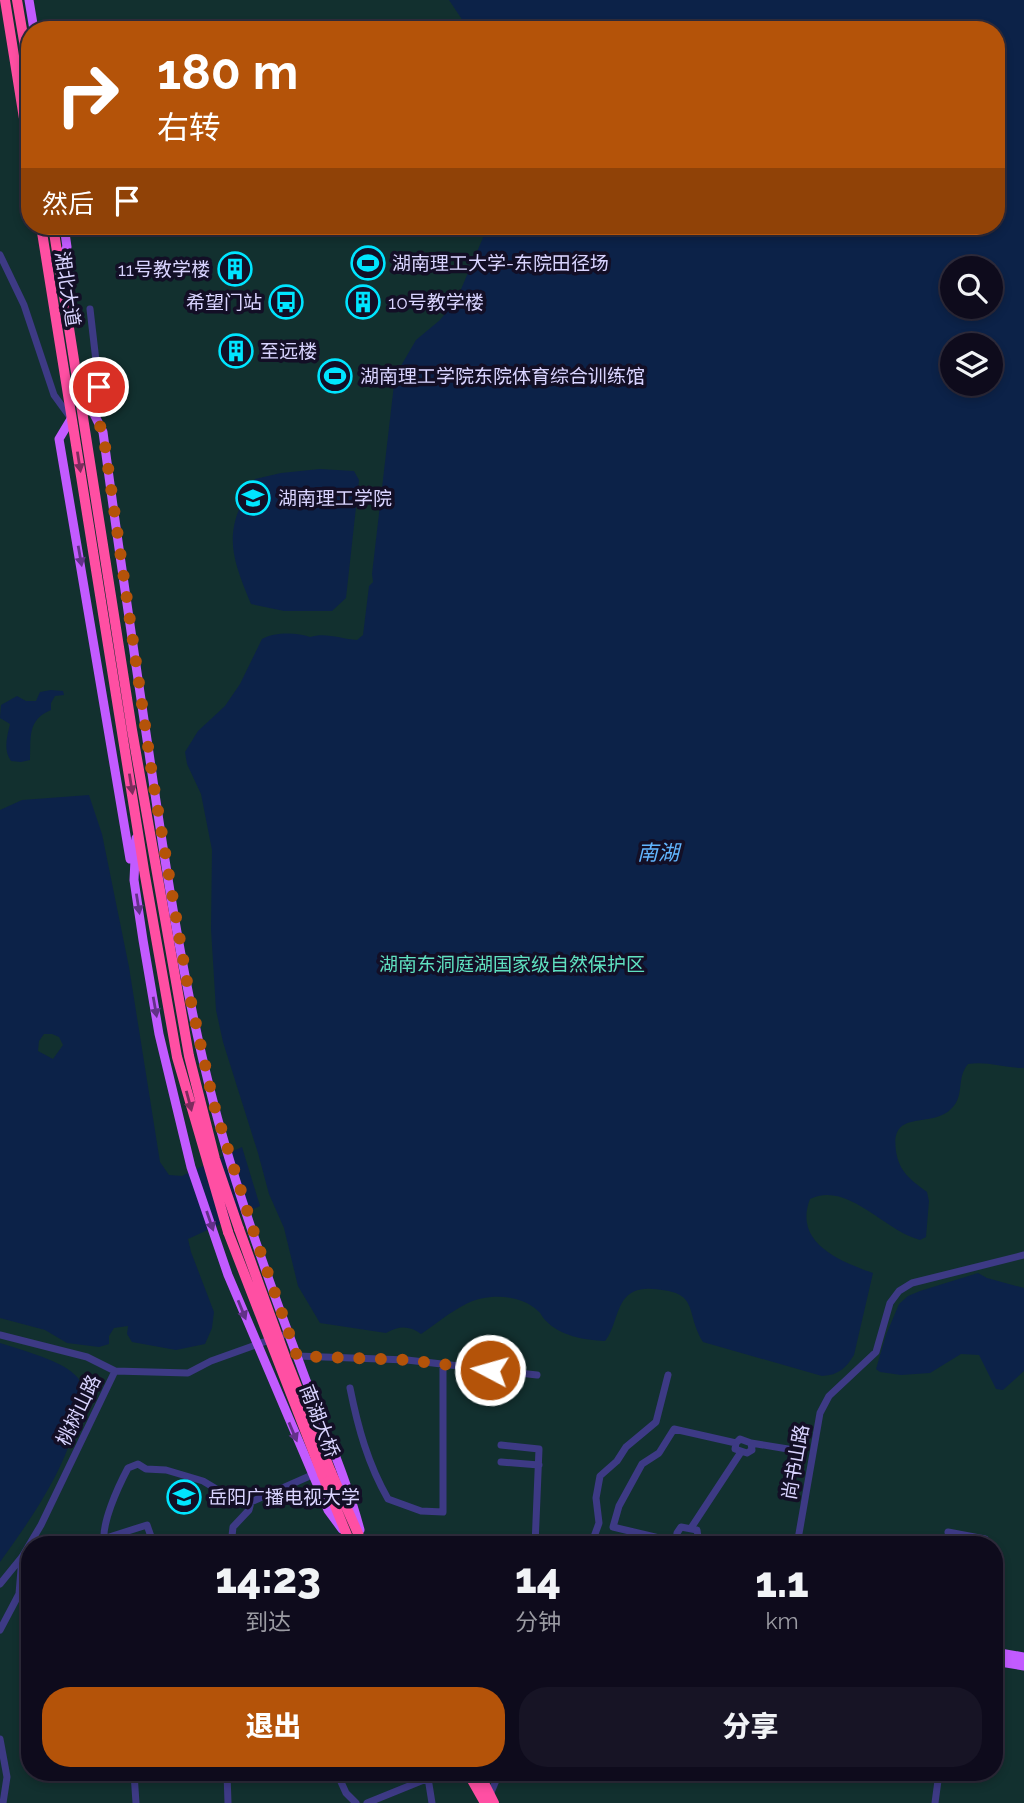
<!DOCTYPE html>
<html lang="zh">
<head>
<meta charset="utf-8">
<style>
  body { margin:0; font-family:Raleway,"Noto Sans SC",sans-serif; background:#171425; color:#f1f3f6; height:100vh; display:flex; flex-direction:column; font-size:26px; white-space:nowrap }
  * { box-sizing:border-box; margin:0 }
  p { font-size:23px; color:#9b9ba3 }
  .icon { flex:none; width:38px; height:38px; fill:none; stroke:currentColor; stroke-width:2; stroke-linecap:round; stroke-linejoin:round }
  .map { position:relative; flex:1; overflow:hidden }
  .details { position:absolute; left:21px; top:1536px; width:982px; height:245px; display:flex; flex-direction:column; background:#0e0b1c; border-radius:28px; box-shadow:0 4px 10px #0003,0 0 0 2px #2e2b3b }
  .details>* { flex:none }
  .top-card { position:absolute; left:21px; top:21px; width:984px; height:214px; border-radius:28px; box-shadow:0 4px 10px #0003,0 0 0 2px #2e2b3b; background:#b45309; color:#fff; overflow:hidden }
  .tools { position:absolute; left:940px; top:256px; display:grid; gap:14px }
  .tools a { display:grid; place-items:center; width:63px; height:63px; border-radius:50%; background:#0e0b1c; box-shadow:0 4px 10px #0003,0 0 0 2px #2e2b3b; font-size:35px }
  .pin { position:absolute; display:grid; place-items:center; width:60px; height:60px; color:#fff; margin:-30px; border:4px solid #fff; border-radius:50%; box-shadow:0 2px 7px #0007 }
  .me { position:absolute; width:77px; margin:-38px; rotate:276deg; stroke-linejoin:round; filter:drop-shadow(0 0 5px #0008) }
  .turn { display:flex; align-items:center; gap:24px; height:147px; padding:0 21px; font-size:32px }
  .turn .icon { width:91px; height:91px; stroke-width:2.5 }
  .turn b { display:block; font-size:49px; line-height:60px }
  .then { display:flex; align-items:center; height:66px; padding:0 21px; background:#0003; gap:14px; font-size:26px }
  .eta { display:flex; justify-content:space-evenly; align-items:center; height:119px; text-align:center }
  .eta b { font-size:42px; font-weight:800; line-height:49px }
  .button { display:flex; gap:14px; margin-top:auto; padding:14px 21px }
  .button a { flex:1; height:80px; border-radius:28px; background:#b45309; color:#fff; font-size:28px; font-weight:800; line-height:80px; text-align:center }
  .button a+a { background:#171425; color:#f1f3f6 }
  .map>svg:first-child { display:block }
</style>
</head>
<body>
<div class="map">
<svg width="1024" height="1803" viewBox="0 0 1024 1803">
  <rect width="100%" height="100%" fill="#130f26"/>
  <path fill="#12302f" fill-rule="evenodd" d="M0,0h1024v1803h-1024zM30,30h966v196h-966zM952,268h38v38h-38zM952,345h38v38h-38zM30,1545h964v228h-964z"/>
  <path fill="#0c2248" fill-rule="evenodd" d="M449,0h575v1068c-20,0 -36,-7 -56,-4 -12,14 -3,31 -16,44 -20,22 -62,-1 -56,43 3,21 15,29 31,41l2,9 -3,36 -6,3c-36,-9 -72,-59 -110,-41 -17,44 30,62 63,74l-19,82c-8,13 -15,20 -32,21l-119,-34c-19,-32 -2,-50 -51,-53 -12,-1 -22,2 -29,12 -8,13 -9,29 -18,40 -21,-1 -45,-5 -60,-21 -3,-3 -4,-7 -7,-9 -17,-17 -50,-18 -72,-7 -16,8 -30,20 -45,30 -12,-9 -23,-8 -35,-1l-66,-10 -22,-37 -14,-58 -15,-34 -11,-41 -35,-111 -7,-32 -5,-81 1,-79 -11,-56 -14,-30 -2,-12 13,-21 27,-25 15,-22 22,-45c12,-7 35,-7 48,-2 16,-5 31,2 47,3l6,-5 6,-49 4,-4 -1,-8 23,-198 21,-36 24,-20 16,-19 32,-75h508v-196h-527zM952,268h38v38h-38zM952,345h38v38h-38z
    M320,469l34,2 5,9 -13,118 -14,13h-48l-33,-7c-22,-53 -28,-74 4,-125l26,-6z
    M51,690l12,1 1,4 -9,1 -4,7v7c-24,10 -20,27 -21,50l-9,2 -10,-1c-8,-11 -4,-24 -1,-37l-10,-6 1,-13 16,-9 9,5h10l4,-9z
    M89,795l13,39 27,133 31,195 9,13 13,1 60,-29 18,59 -72,33 3,13 23,60 -2,16 -7,16 -29,6 -44,-8 -5,-8 1,-8 -14,2 -5,8v8l-10,3 -32,-4 -22,-13 -45,-12v-508l22,-10zM44,1034h8l7,3 4,8 -10,14 -15,-8 1,-10z
    M978,1273l9,5 37,10v83l-21,19 -7,-1 -17,-34 -18,-1 -31,19 -29,2 -21,-3 -4,-3 10,-34 13,-31 9,-8 12,-5z
    M0,1343c21,7 65,18 78,35 7,9 3,22 1,32 -11,57 -46,106 -79,152z"/>
  <g fill="none" stroke-linecap="round" stroke-linejoin="round">
    <path stroke="#3d3a85" stroke-width="7" d="M0,255l24,50 30,90 16,22
      M90,309l9,78 -8,21
      M0,1335l87,22 28,14
      M297,1356l110,4 130,15
      M350,1388c8,40 18,76 38,111l33,12 22,1v-147
      M751,1443l-11,-4 -4,4 -1,6 12,4 5,-3 -1,-7 37,6
      M501,1445l38,4 -4,96
      M501,1462l38,3
      M691,1528l50,-76
      M948,1532l37,7 -1,6
      M103,1539l44,-14 7,20
      M676,1542l1,-9 4,-6 16,3 2,15
      M105,1545c-6,-18 14,-60 23,-77l10,-4 8,5 20,1 37,11 25,15 8,-1 15,7 61,-27
      M231,1545l2,-18 16,-17 2,-8
      M334,1545l14,-8
      M591,1545l8,-22 -3,-25 4,-22 17,-15 9,-14 30,-25 12,-47
      M681,1545l-5,-3 -63,-15 6,-21 23,-42 17,-11 15,-24 62,14
      M797,1545l23,-132 9,-17 47,-44 14,-49 9,-12 13,-8 112,-28
      M0,1584l22,-27 19,-32 74,-154 73,2 23,-12 78,-28
      M0,1630l19,-36 3,-37
      M0,1739l7,38 -4,26
      M134,1773l2,30
      M227,1773l1,30
      M337,1773l9,20 10,10
      M227,1777l111,-1
      M428,1778l4,25
      M490,1795l9,-22
      M367,1803l74,-30
      M935,1803l4,-30"/>
    <path stroke="#c25bff" stroke-width="9" d="M29,0l5,30
      M59,261l8,-14 -3,-21
      M80,397l11,11 12,24c14,107 30,214 46,321 17,118 35,237 65,352 23,88 54,175 86,259 20,56 45,109 60,166
      M71,419l-12,20 71,420
      M136,838l-2,42 9,60 16,94 32,133 37,108 100,235 14,19
      M994,1652l30,5
      M994,1661l30,5"/>
    <path stroke="#ff4fa3" stroke-width="10" d="M5,0l25,156
      M17,0l13,77
      M41,226l103,644 33,187 51,175
      M53,226l79,504 57,326 26,103 24,70
      M331,1472l32,73
      M322,1474l29,71
      M468,1773l17,30
      M479,1773l15,30"/>
    <path stroke="#ff4fa3" stroke-width="10" d="M239,1229l47,130 45,113
      M228,1232l94,242"/>
  </g>
  <defs><path id="oneway-solid" d="M-6-.8H1V-3.2L6.5 0L1 3.2V.8H-6Z" transform="scale(1.75)"/></defs>
  <g fill="#7d2c5e">
    <use href="#oneway-solid" transform="translate(79 462) rotate(81)"/>
    <use href="#oneway-solid" transform="translate(131 784) rotate(81)"/>
    <use href="#oneway-solid" transform="translate(189 1101) rotate(75)"/>
  </g>
  <g fill="#623188">
    <use href="#oneway-solid" transform="translate(80 556) rotate(80)"/>
    <use href="#oneway-solid" transform="translate(138 904) rotate(81)"/>
    <use href="#oneway-solid" transform="translate(155 1007) rotate(80)"/>
    <use href="#oneway-solid" transform="translate(210 1221) rotate(71)"/>
    <use href="#oneway-solid" transform="translate(242 1310) rotate(68)"/>
    <use href="#oneway-solid" transform="translate(293 1432) rotate(67)"/>
  </g>
  <g fill="none" stroke-linecap="round" stroke-linejoin="round">
    <path stroke="#b45309" stroke-width="12" stroke-dasharray="0 21.6" d="M99,387l-8,21 12,24 50,349 35,207 26,117 43,137 40,114 110,4 83,10"/>
  </g>
  <defs>
    <symbol id="stadium-ring" viewBox="-11 -11 22 22"><circle r="9.5" fill="#130f26" stroke="#00e5ff" stroke-width="1.5"/><path d="M0-5a6.5 5 0 1 0 0 10a6.5 5 0 1 0 0-10ZM-3.5-1.8h7v3.6h-7Z" fill="#00e5ff"/></symbol>
    <symbol id="building-ring" viewBox="-11 -11 22 22"><circle r="9.5" fill="#130f26" stroke="#00e5ff" stroke-width="1.5"/><path d="M-4-6H4V6H1V3H-1V6H-4ZM-2.5-4.3h1.7v1.8h-1.7ZM.8-4.3h1.7v1.8H.8ZM-2.5-1h1.7V.8h-1.7ZM.8-1h1.7V.8H.8Z" fill="#00e5ff"/></symbol>
    <symbol id="bus-ring" viewBox="-11 -11 22 22"><circle r="9.5" fill="#130f26" stroke="#00e5ff" stroke-width="1.5"/><path d="M-5-6H5V4H4V6H2V4H-2V6H-4V4H-5ZM-3.5-4V0h7V-4ZM-3.5 1.2v1.5H-2V1.2ZM2 1.2v1.5H3.5V1.2Z" fill="#00e5ff"/></symbol>
    <symbol id="university-ring" viewBox="-11 -11 22 22"><circle r="9.5" fill="#130f26" stroke="#00e5ff" stroke-width="1.5"/><path d="M0-5L7-2L0 1L-7-2ZM-4 1L0 2.5L4 1V4Q0 6-4 4Z" fill="#00e5ff"/></symbol>
  </defs>
  <g fill-rule="evenodd">
    <use href="#stadium-ring" x="349" y="244" width="38" height="38"/>
    <use href="#building-ring" x="216" y="250" width="38" height="38"/>
    <use href="#bus-ring" x="267" y="283" width="38" height="38"/>
    <use href="#building-ring" x="344" y="283" width="38" height="38"/>
    <use href="#building-ring" x="217" y="332" width="38" height="38"/>
    <use href="#stadium-ring" x="316" y="357" width="38" height="38"/>
    <use href="#university-ring" x="234" y="479" width="38" height="38"/>
    <use href="#university-ring" x="165" y="1478" width="38" height="38"/>
  </g>
  <g text-anchor="middle" dominant-baseline="central" stroke-width="7" stroke-linejoin="round" paint-order="stroke">
    <g font-size="19" fill="#d9d4ff" stroke="#130f26" text-anchor="start">
      <text x="392" y="263">湖南理工大学-东院田径场</text>
      <text x="210" y="269" text-anchor="end">11号教学楼</text>
      <text x="262" y="302" text-anchor="end">希望门站</text>
      <text x="388" y="302">10号教学楼</text>
      <text x="260" y="351">至远楼</text>
      <text x="360" y="376">湖南理工学院东院体育综合训练馆</text>
      <text x="278" y="498">湖南理工学院</text>
      <text x="208" y="1497">岳阳广播电视大学</text>
    </g>
    <g font-size="19" fill="#d9d4ff" stroke="#130f26">
      <text transform="translate(68 289) rotate(81)">湘北大道</text>
      <text transform="translate(78 1410) rotate(-64)">桃树山路</text>
      <text transform="translate(320 1421) rotate(69)">南湖大桥</text>
      <text transform="translate(795 1462) rotate(-80)">尚书山路</text>
    </g>
    <g font-size="19" fill="#5fe0c0" stroke="#130f26">
      <text x="512" y="964">湖南东洞庭湖国家级自然保护区</text>
    </g>
    <g font-size="21" font-style="italic" fill="#62b6ff" stroke="#130f26">
      <text x="658" y="852">南湖</text>
    </g>
  </g>
</svg>
<div class="tools">
<a><svg class="icon" aria-label="search" viewBox="0 0 24 24"><circle cx="10" cy="10" r="6"/><path d="M15 15l6 6"/></svg></a>
<a><svg class="icon" aria-label="layers" viewBox="0 0 24 24"><path d="M12 4l9 5-9 5-9-5zM3 14l9 5 9-5"/></svg></a>
</div>
<div class="pin" style="left:99px;top:387px;background:#d93025"><svg class="icon" aria-label="arrive" viewBox="0 0 24 24"><path d="M6 21V4h12l-3 4 3 4H6"/></svg></div>
<svg class="me" style="left:490px;top:1370px" viewBox="-20 -20 40 40"><circle r="17" fill="#b45309" stroke="#fff" stroke-width="3"/><path d="M0-11L8 9 0 5-8 9z" fill="#fff"/></svg>
<div class="top-card">
<div class="turn"><svg class="icon" aria-label="right" viewBox="0 0 24 24"><path d="M7 20v-9h11M14 6l5 5-5 5"/></svg><div><b>180 m</b>右转</div></div>
<div class="then">然后<svg class="icon" aria-label="arrive" viewBox="0 0 24 24"><path d="M6 21V4h12l-3 4 3 4H6"/></svg></div>
</div>
<section class="details">
<div class="eta">
<div><b>14:23</b><p>到达</p></div>
<div><b>14</b><p>分钟</p></div>
<div><b>1.1</b><p>km</p></div>
</div>
<div class="button"><a>退出</a><a>分享</a></div>
</section>
</div>
</body>
</html>
